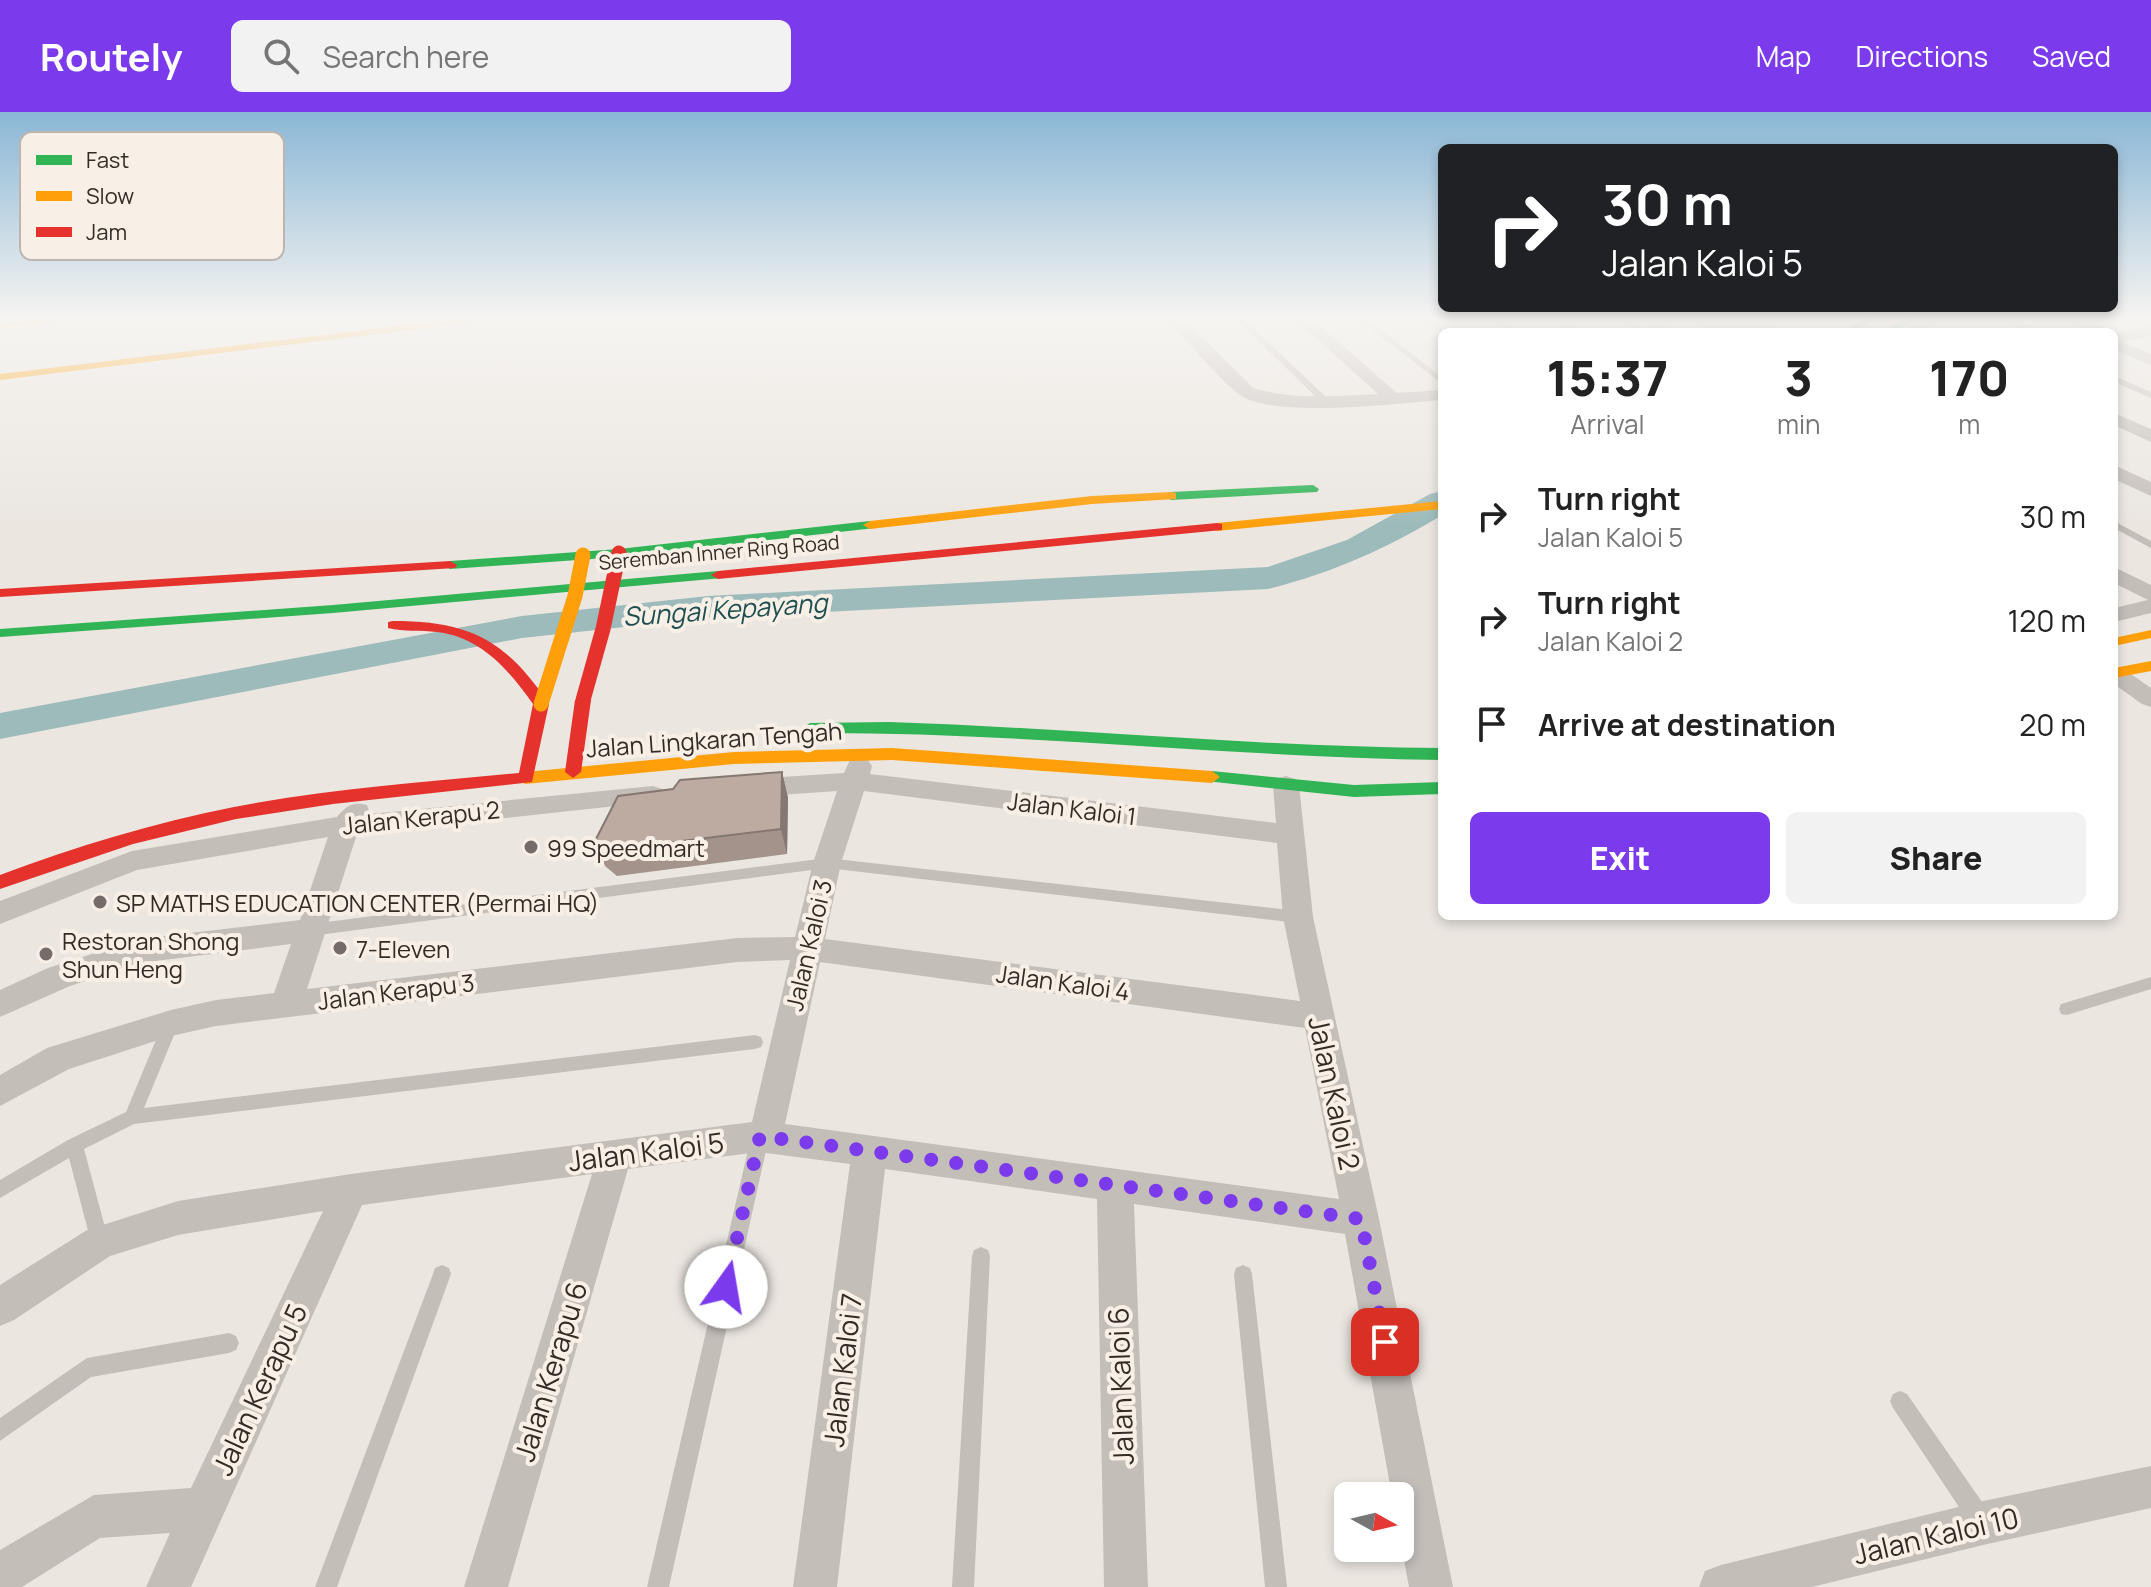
<!DOCTYPE html>
<html lang="en">
<head>
<meta charset="utf-8">
<style>
  body { margin:0; font-family:Manrope,sans-serif; background:#f2f2f2; color:#222; height:100vh; display:flex; flex-direction:column; font-size:30px; white-space:nowrap }
  * { box-sizing:border-box; margin:0 }
  p { font-size:26px; color:#767676 }
  .icon { flex:none; width:44px; height:44px; fill:none; stroke:currentColor; stroke-width:2; stroke-linecap:round; stroke-linejoin:round }
  .map { position:relative; flex:1; overflow:hidden }
  .side { position:absolute; left:1438px; top:216px; width:680px; height:592px; display:flex; flex-direction:column; background:#fff; border-radius:12px; box-shadow:0 4px 12px #0003 }
  .side>* { flex:none }
  .hud { position:absolute; left:1438px; top:32px; width:680px; height:168px; border-radius:12px; box-shadow:0 4px 12px #0003; background:#202124; color:#fff; overflow:hidden }
  .needle { width:52px; rotate:98deg }
  .tools { position:absolute; left:1334px; top:1370px; display:grid; gap:16px }
  .tools a { display:grid; place-items:center; width:80px; height:80px; border-radius:12px; background:#fff; box-shadow:0 4px 12px #0003; font-size:40px }
  .pin { position:absolute; display:grid; place-items:center; width:68px; height:68px; color:#fff; margin:-34px; border-radius:16px; box-shadow:0 4px 12px #0006 }
  .me { position:absolute; width:88px; margin:-44px; rotate:13deg; stroke-linejoin:round; filter:drop-shadow(0 0 6px #0008) }
  .turn { display:flex; align-items:center; gap:28px; height:168px; padding:0 32px; font-size:36px }
  .turn .icon { width:104px; height:104px; stroke-width:2.5 }
  .turn b { display:block; font-size:56px; line-height:68px }
  .eta { display:flex; justify-content:space-evenly; align-items:center; height:136px; text-align:center }
  .eta b { font-size:48px; font-weight:800; line-height:56px }
  .action { display:flex; gap:16px; margin-top:auto; padding:16px 32px }
  .action a { flex:1; height:92px; border-radius:12px; background:#7c3aed; color:#fff; font-size:32px; font-weight:800; line-height:92px; text-align:center }
  .action a+a { background:#f2f2f2; color:#222 }
  ul { padding:0; list-style:none }
  li { display:flex; align-items:center; gap:24px; height:104px; padding:0 32px }
  li div { flex:1 }
  li b { display:block; font-size:30px }
  li em { font-style:normal }
  header { display:flex; align-items:center; gap:48px; box-sizing:border-box; height:112px; padding:0 40px; background:#7c3aed; color:#fff }
  header strong { font-size:38px }
  nav { display:flex; gap:44px; margin-inline-start:auto; font-size:28px }
  .search { width:560px; height:72px; background:#f2f2f2; display:flex; align-items:center; gap:20px; box-sizing:border-box; padding:0 28px; border-radius:12px; color:#767676; font-size:30px }
  .map>svg:first-child { display:block }
</style>
</head>
<body>
<header>
<strong>Routely</strong>
<div class="search"><svg class="icon" aria-label="search" viewBox="0 0 24 24"><circle cx="10" cy="10" r="6"/><path d="M15 15l6 6"/></svg>Search here</div>
<nav><a>Map</a><a>Directions</a><a>Saved</a></nav>
</header>
<div class="map">
<svg width="2151" height="1475" viewBox="0 0 2151 1475">
  <rect width="100%" height="100%" fill="#ebe6e0"/>
  <g fill="none" stroke-linecap="round" stroke-linejoin="round">
    <path fill="#9dbbbb" fill-rule="evenodd" d="M1750,207h34c-12,17 -38,13 -56,13l4,-6z
      M1442,379v24c-56,34 -110,58 -174,74l-560,29 -186,20 -522,101v-26l522,-97 186,-20 560,-29 79,-27 83,-46z"/>
    <path fill="#c4beb9" fill-rule="evenodd" d="M1236,207h8l83,79v4h-6z
      M1359,207h8l75,58v7z
      M1490,207h9l18,13h-9z
      M1618,207h9l20,13h-10z
      M1998,207h10l32,13h-11z
      M2114,264l37,16v6l-37,-16z
      M2114,409l37,20v7l-37,-20z
      M827,746l471,53 5,2 2,4 -2,4 -5,2 -471,-55 -516,68 -5,-2 -2,-4 2,-4 5,-2z
      M2151,865v12l-84,26 -6,-1 -2,-5 2,-5z
      M171,904l6,2 2,5 -35,85 611,-73 6,2 2,5 -2,5 -6,2 -621,75 -50,25 25,93 -2,6 -7,3 -7,-3 -2,-6 -22,-84 -69,40v-18l68,-40 58,-28 37,-89 2,-5z
      M760,1017l6,3 3,5 -100,450h-22l104,-450 3,-5z
      M981,1135l7,3 2,6 -16,331h-22l20,-331 2,-6z
      M442,1153l7,3 2,6 -114,313h-22l118,-313 2,-6z
      M1243,1153l7,3 2,6 35,313h-22l-31,-313 2,-6z
      M229,1221l7,3 3,7 -3,7 -7,3 -138,24 -91,64v-23l87,-60z
      M1900,1279l7,3 82,118 3,8 -3,8 -8,3 -8,-3 -80,-120 -3,-7 3,-7z"/>
    <path fill="#c4beb9" fill-rule="evenodd" d="M1168,207h16l69,69c40,12 84,8 125,6l-83,-75h17l85,74 45,-3v10c-44,3 -167,19 -202,-5 -16,-11 -59,-60 -72,-76z
      M1423,207h18l17,13 -16,2z
      M1549,207h18l18,13h-19z
      M1664,207h42l37,10 2,3h-26l-36,-12 -24,12h-22z
      M1923,207h20l-24,13h-22z
      M2063,207h21l29,13h-23z
      M2151,214v10l-28,6 28,12v11l-37,-15v-16z
      M2114,301l37,16v13l-37,-17z
      M2114,353l37,17v14l-37,-17z
      M2114,455l37,18v28l-37,9v-14l34,-8 -34,-17z
      M2114,554l8,2 29,20v19l-9,-3 -28,-20z
      M859,645l9,3 4,6 -2,8 406,49 -3,-38 4,-6 9,-3 9,3 4,6 14,132 66,302 74,368h-44l-9,-48v-43h-8l-47,-262 -211,-30 14,383h-44l-7,-388 -212,-30 -48,418h-44l57,-423 -92,-12 -130,17 -120,418h-44l128,-413 -230,31 -171,382h-45l24,-54 -70,5 -78,49h-22v-37l94,-55 97,-7 132,-277 -145,24 -68,21 -96,64 -14,6v-41l87,-55 91,-29 173,-27 401,-52 38,-162 -53,2 -521,64 -45,10 -102,33 -69,37v-31l47,-27 124,-38 45,-10 58,-7 17,-49 -152,19 -69,23 -70,31v-27l48,-22 91,-29 161,-19 28,-83 -191,33 -137,54v-23l132,-50 205,-34c9,-11 15,-16 30,-12l3,9 283,-28 9,3 4,6 -4,6 -305,33 -50,155 430,-51 58,-1 18,-74 24,-72 -87,6 -9,-3 -4,-6 4,-6 9,-3 94,-6 6,-13zM864,679l413,52 6,74 17,84 -475,-62 16,-76zM820,850l485,66 34,171 -554,-75z
      M2151,1354v42l-168,37 -171,42h-113l6,-16 16,-6 262,-64z"/>
    <path fill="#30b455" fill-rule="evenodd" d="M1866,207h12l-25,13h-14z
      M1906,207h12l-25,13h-13z
      M1313,373l6,4 -2,3 -146,8 -6,-4 6,-4z
      M870,409l5,1v6l-256,29 -169,12 -7,-4 7,-4 169,-12z
      M718,459l7,4 -2,3 -390,35 -333,24v-8l333,-24z
      M889,610c185,6 368,25 553,26v12c-211,-3 -421,-28 -632,-27l-8,-5 8,-5z
      M1212,659l142,14 88,-3v12l-88,3 -148,-16 -2,-4 2,-4z"/>
    <path fill="#ff9f0a" fill-rule="evenodd" d="M33,207h29l-5,3 -57,6v-6z
      M455,207h26l-5,3 -476,58v-6z
      M1171,380l5,1v6l-84,5 -222,25 -7,-4 7,-4 222,-25z
      M1442,389v8l-225,22 -7,-4 7,-4z
      M2151,518v8l-37,8v-8z
      M2151,549v10l-37,7v-10z
      M892,636l320,23 8,6 -8,6 -320,-23 -158,4 -209,20 -8,-6 8,-6 209,-20z"/>
    <path fill="#e5322d" fill-rule="evenodd" d="M1217,411l5,1v6l-504,49 -7,-4 7,-4z
      M450,449l7,4 -2,3 -455,29v-8z
      M393,509c77,0 113,19 156,83l-17,78 -199,22 -97,15 -103,25 -133,45v-14c76,-29 154,-52 234,-68 94,-18 190,-25 285,-34l14,-69c-24,-34 -52,-67 -96,-72 -16,-2 -33,0 -49,-4v-6z
      M583,583l8,5 -10,72 -8,6 -8,-6 10,-72z"/>
    <path stroke="#ff9f0a" stroke-width="15" d="M541,592l34,-108 8,-41"/>
    <path stroke="#e5322d" stroke-width="15" d="M583,588l20,-71 16,-76"/>
  </g>
  <path fill="#a3938b" d="M782,660l6,26 -1,56 -170,22 -12,-10 -10,-25z"/>
  <path fill="#847871" d="M782,660l6,26 -1,56 -6,-25z"/>
  <path fill="#bdaba2" stroke="#847871" stroke-width="2" d="M782,660l-1,57 -174,21 -12,-9 23,-45 55,-7 7,-9z"/>
  <linearGradient id="sky" x2="0" y2="1"><stop stop-color="#8ab7d6"/><stop offset="0.5" stop-color="#f6f4f1"/><stop offset="1" stop-color="#f6f4f1" stop-opacity="0"/></linearGradient>
  <rect width="2151" height="413" fill="url(#sky)"/>
  <g fill="none" stroke-linecap="round" stroke-linejoin="round">
    <path stroke="#7c3aed" stroke-width="14" stroke-dasharray="0 25.2" d="M726,1175l34,-151 601,83 24,123"/>
  </g>
  <g fill="#746c68" stroke="#f8f0e7" stroke-width="3">
    <circle cx="531" cy="735" r="8"/>
    <circle cx="100" cy="790" r="8"/>
    <circle cx="340" cy="836" r="8"/>
    <circle cx="46" cy="842" r="8"/>
  </g>
  <g text-anchor="middle" dominant-baseline="central" stroke-width="8" stroke-linejoin="round" paint-order="stroke">
    <g font-size="20" fill="#342b27" stroke="#f8f0e7">
      <text transform="translate(719 440) rotate(-5)">Seremban Inner Ring Road</text>
    </g>
    <g font-size="24" fill="#342b27" stroke="#f8f0e7">
      <text transform="translate(714 627) rotate(-4)">Jalan Lingkaran Tengah</text>
      <text transform="translate(1072 696) rotate(7)">Jalan Kaloi 1</text>
      <text transform="translate(421 705) rotate(-6)">Jalan Kerapu 2</text>
      <text transform="translate(808 833) rotate(-77)">Jalan Kaloi 3</text>
      <text transform="translate(1063 870) rotate(8)">Jalan Kaloi 4</text>
      <text transform="translate(396 879) rotate(-7)">Jalan Kerapu 3</text>
    </g>
    <g font-size="24" fill="#342b27" stroke="#f8f0e7" text-anchor="start">
      <text x="547" y="735">99 Speedmart</text>
      <text x="116" y="790">SP MATHS EDUCATION CENTER (Permai HQ)</text>
      <text x="62" y="828">Restoran Shong<tspan x="62" dy="28">Shun Heng</tspan></text>
      <text x="356" y="836">7-Eleven</text>
    </g>
    <g font-size="26" font-style="italic" fill="#204f52" stroke="#f8f0e7">
      <text transform="translate(725 497) rotate(-4)">Sungai Kepayang</text>
    </g>
    <g font-size="28" fill="#342b27" stroke="#f8f0e7">
      <text transform="translate(1335 981) rotate(78)">Jalan Kaloi 2</text>
      <text transform="translate(646 1039) rotate(-7)">Jalan Kaloi 5</text>
      <text transform="translate(842 1258) rotate(-83)">Jalan Kaloi 7</text>
      <text transform="translate(550 1259) rotate(-73)">Jalan Kerapu 6</text>
      <text transform="translate(1120 1274) rotate(-92)">Jalan Kaloi 6</text>
      <text transform="translate(259 1277) rotate(-65)">Jalan Kerapu 5</text>
      <text transform="translate(1936 1423) rotate(-13)">Jalan Kaloi 10</text>
    </g>
  </g>
  <rect x="20" y="20" width="264" height="128" rx="12" fill="#f8f0e7" stroke="#bdb5ad" stroke-width="2"/>
  <rect x="36" y="43" width="36" height="10" fill="#30b455"/>
  <rect x="36" y="79" width="36" height="10" fill="#ff9f0a"/>
  <rect x="36" y="115" width="36" height="10" fill="#e5322d"/>
  <g font-size="22" fill="#342b27">
    <text x="86" y="56">Fast</text>
    <text x="86" y="92">Slow</text>
    <text x="86" y="128">Jam</text>
  </g>
</svg>
<div class="tools">
<a><svg class="needle" viewBox="-14 -14 28 28"><path d="M0-13l5 13h-10z" fill="#e53935"/><path d="M0 13l5-13h-10z" fill="#767676"/></svg></a>
</div>
<div class="pin" style="left:1385px;top:1230px;background:#d93025"><svg class="icon" aria-label="arrive" viewBox="0 0 24 24"><path d="M6 21V4h12l-3 4 3 4H6"/></svg></div>
<svg class="me" style="left:726px;top:1175px" viewBox="-20 -20 40 40"><circle r="19" fill="#fff"/><path d="M0-13L10 11 0 6-10 11z" fill="#7c3aed"/></svg>
<div class="hud">
<div class="turn"><svg class="icon" aria-label="right" viewBox="0 0 24 24"><path d="M7 20v-9h11M14 6l5 5-5 5"/></svg><div><b>30 m</b>Jalan Kaloi 5</div></div>
</div>
<section class="side">
<div class="eta">
<div><b>15:37</b><p>Arrival</p></div>
<div><b>3</b><p>min</p></div>
<div><b>170</b><p>m</p></div>
</div>
<ul>
<li><svg class="icon" aria-label="right" viewBox="0 0 24 24"><path d="M7 20v-9h11M14 6l5 5-5 5"/></svg><div><b>Turn right</b><p>Jalan Kaloi 5</p></div><em>30 m</em></li>
<li><svg class="icon" aria-label="right" viewBox="0 0 24 24"><path d="M7 20v-9h11M14 6l5 5-5 5"/></svg><div><b>Turn right</b><p>Jalan Kaloi 2</p></div><em>120 m</em></li>
<li><svg class="icon" aria-label="arrive" viewBox="0 0 24 24"><path d="M6 21V4h12l-3 4 3 4H6"/></svg><div><b>Arrive at destination</b></div><em>20 m</em></li>
</ul>
<div class="action"><a>Exit</a><a>Share</a></div>
</section>
</div>
</body>
</html>
